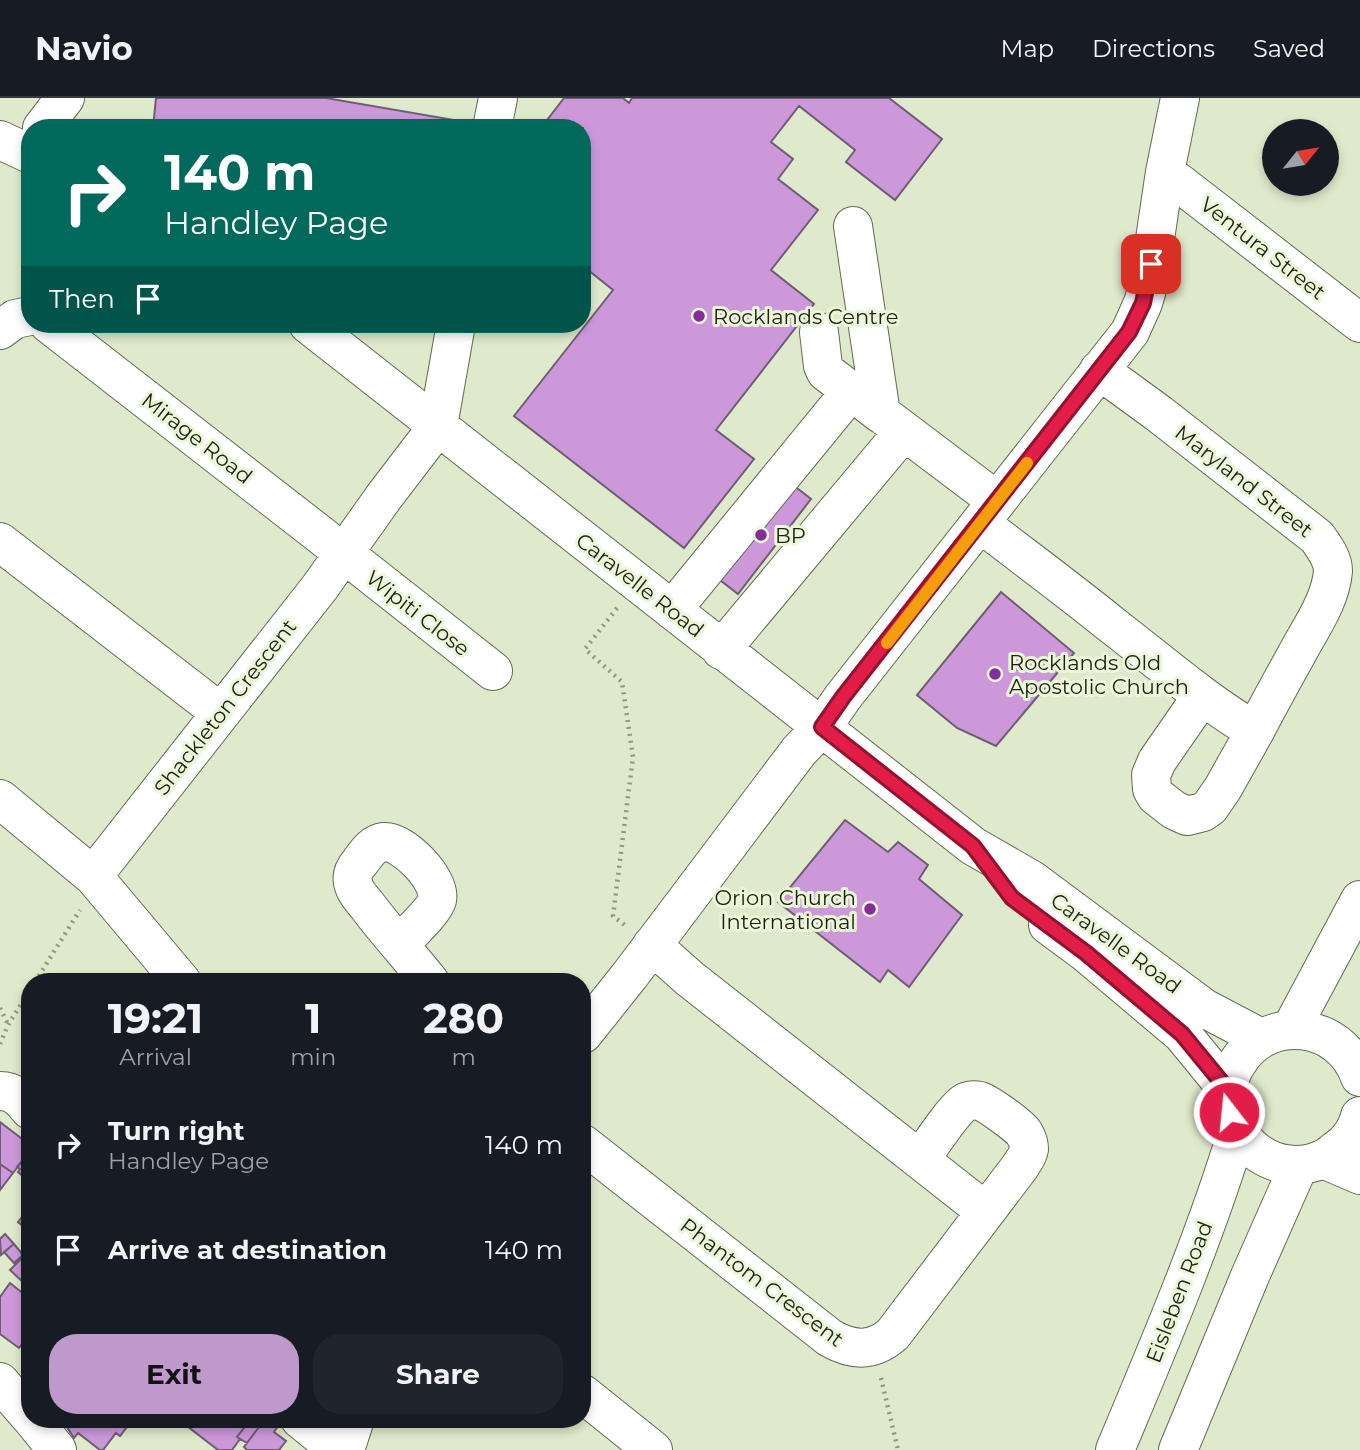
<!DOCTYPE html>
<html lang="en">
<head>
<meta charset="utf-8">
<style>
  body { margin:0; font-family:Montserrat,sans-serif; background:#20242c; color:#f1f3f6; height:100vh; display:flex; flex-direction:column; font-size:26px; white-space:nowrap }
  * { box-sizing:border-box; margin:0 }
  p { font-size:23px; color:#9ea1a6 }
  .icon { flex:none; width:38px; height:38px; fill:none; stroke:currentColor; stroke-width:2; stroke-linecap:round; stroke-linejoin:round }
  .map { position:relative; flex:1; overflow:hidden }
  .sheet { position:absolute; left:21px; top:875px; width:570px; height:455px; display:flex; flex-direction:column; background:#171b24; border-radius:28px; box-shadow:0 4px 10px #0003 }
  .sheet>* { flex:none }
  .banner { position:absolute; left:21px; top:21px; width:570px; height:214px; border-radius:28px; box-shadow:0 4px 10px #0003; background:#00695c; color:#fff; overflow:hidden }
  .needle { width:46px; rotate:60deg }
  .fabs { position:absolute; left:1262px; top:21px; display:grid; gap:14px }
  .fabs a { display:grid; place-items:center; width:77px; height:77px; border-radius:50%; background:#171b24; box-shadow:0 4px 10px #0003; font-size:35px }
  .pin { position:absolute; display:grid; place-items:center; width:60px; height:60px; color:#fff; margin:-30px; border-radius:14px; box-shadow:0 4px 10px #0006 }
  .me { position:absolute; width:77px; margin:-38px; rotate:344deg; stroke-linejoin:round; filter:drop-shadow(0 0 5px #0008) }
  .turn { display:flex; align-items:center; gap:24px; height:147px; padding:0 28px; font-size:32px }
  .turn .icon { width:91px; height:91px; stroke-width:2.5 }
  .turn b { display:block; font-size:49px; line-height:60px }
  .then { display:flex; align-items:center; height:66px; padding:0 28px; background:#0003; gap:14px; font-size:26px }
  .eta { display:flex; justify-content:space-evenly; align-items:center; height:119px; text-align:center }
  .eta b { font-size:42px; font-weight:700; line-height:49px }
  .primary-button { display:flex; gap:14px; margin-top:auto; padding:14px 28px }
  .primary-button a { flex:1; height:80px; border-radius:28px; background:#c099cc; color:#111; font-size:28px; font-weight:700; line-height:80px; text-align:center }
  .primary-button a+a { background:#20242c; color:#f1f3f6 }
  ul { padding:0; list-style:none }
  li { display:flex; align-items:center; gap:21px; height:105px; padding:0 28px }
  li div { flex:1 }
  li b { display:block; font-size:26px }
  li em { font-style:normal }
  header { display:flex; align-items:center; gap:42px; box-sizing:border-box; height:98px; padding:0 35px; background:#171b24; border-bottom:2px solid #363941 }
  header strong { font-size:33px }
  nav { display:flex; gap:38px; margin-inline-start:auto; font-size:24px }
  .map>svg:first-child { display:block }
</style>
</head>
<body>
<header>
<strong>Navio</strong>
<nav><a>Map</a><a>Directions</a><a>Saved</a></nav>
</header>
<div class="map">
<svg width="1360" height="1352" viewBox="0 0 1360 1352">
  <rect width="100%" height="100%" fill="#dfe9cb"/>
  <path fill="#cc98da" stroke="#6f5d74" stroke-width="2" d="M156,0h170l128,22 -1,8h-300z
    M564,0h59l6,5 3,-5h257l53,41 -47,61 -49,-38 9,-12 -56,-44 -28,36 22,17 -15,20 40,31 -47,60 43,34 -98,126 38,29 -70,89 -170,-132 99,-126 -30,-24v-138h-42z
    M784,380l27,21 -73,95 -27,-21z
    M1001,494l73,61 -78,93 -39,-18 -40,-33z
    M845,722l43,32 10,-10 30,23 -9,14 43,36 -53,72 -21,-17 -8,12 -102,-80z
    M0,1024l30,23v6l-17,22 -13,-9z
    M30,1053v31l-12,-10 2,-3 -3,-2z
    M0,1066l13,9 -13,17z
    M30,1109v25l-12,-10z
    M5,1136l9,10 -13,11 -1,-16z
    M14,1146l9,11 -9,8 -10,-11z
    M23,1159l7,7v14l-5,6 -15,-14z
    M10,1185l20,16v36l-11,13 -19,-14v-37z
    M73,1321h60l-13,17 -4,-3 -13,17h-3l-22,-17 -4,5 -7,-11z
    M193,1321h58l-14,18 3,2 -8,11h-14l-31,-24z
    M251,1321h14l-18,24 -10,-6z
    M265,1321h4l9,7 -4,6 12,9 -7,9h-32l-3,-3z"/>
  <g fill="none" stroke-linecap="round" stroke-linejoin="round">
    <defs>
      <path id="minor" d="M42,30l23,-30
        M492,30l6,-30
        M0,42l30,14
        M1165,74l195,151
        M49,226l269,209 175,138
        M308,226l665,522 59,34 172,128 57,30
        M0,232l15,-11 15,-3
        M819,234l4,34 3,6 55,42 -28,-188
        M883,317l114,86
        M980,425c44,34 89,67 132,102 48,37 91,75 143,106 14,-27 29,-54 44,-81 13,-24 32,-51 34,-79 0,-13 -9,-24 -16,-34l-159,-124 -59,-43
        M0,444l221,171
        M672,512l179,-219
        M721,552l183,-219
        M1202,598l-45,65 -6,14 1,14 4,7 18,14 13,6 16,-4 7,-5 13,-19 32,-57
        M0,701l93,77 89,106
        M93,778l227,-289 63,-89 55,-72 18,-102
        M1048,827l38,28 96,81 46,56
        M399,847c9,-10 35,-34 38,-45 5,-20 -35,-60 -53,-58 -11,1 -18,12 -24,20 -6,7 -10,14 -6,24 2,8 10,15 15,22 19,25 41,49 61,74
        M652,847l37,33 296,233
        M583,936l47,-59 169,-224 23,-24 21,-30 287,-365 13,-29 5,-17 17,-114 15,-74
        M0,993c14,0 21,8 30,19
        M583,1046l247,194c23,13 43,14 63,-4l126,-166c4,-6 9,-12 10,-19 0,-5 -2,-11 -5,-16 -5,-7 -35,-29 -44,-32 -5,-1 -12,-1 -16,2 -13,10 -34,43 -44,57
        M1323,1061l37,16
        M0,1284l30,35
        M583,1296l70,56
        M32,1321l25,31
        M300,1321l38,31
        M345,1352l10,-31"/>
      <path id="major" d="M1291,931l69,-129
        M1360,979c-19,-55 -92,-64 -122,-15 -6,9 -10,20 -10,30 -2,50 48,88 95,67 5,-2 9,-6 13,-9 12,-8 21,-21 24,-34
        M1115,1352c44,-105 89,-210 122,-318
        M1178,1352l72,-174 49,-111"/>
    </defs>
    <use href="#minor" stroke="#626b51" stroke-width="40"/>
    <use href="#major" stroke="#626b51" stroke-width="40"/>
    <path stroke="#909781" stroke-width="4.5" stroke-dasharray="2 5" stroke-linecap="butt" d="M617,510l-32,41 37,33 11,75 -20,159 13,10
      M35,884l45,-72
      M0,910l8,16
      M0,946l8,-19 22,-35
      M881,1280l17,72"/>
    <use href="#minor" stroke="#fff" stroke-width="38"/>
    <use href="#major" stroke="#fff" stroke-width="38"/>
  </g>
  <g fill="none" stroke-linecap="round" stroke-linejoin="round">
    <defs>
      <path id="route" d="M1151,166l-8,39 -14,29 -286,365 -21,30 151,119 39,52 74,55 96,81 46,56 1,22"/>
    </defs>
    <use href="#route" stroke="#92132f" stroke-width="18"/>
    <use href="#route" stroke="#e11d48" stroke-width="12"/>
    <path stroke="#f59e0b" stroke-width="12" d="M887,545l140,-180"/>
  </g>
  <g fill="#842c99" stroke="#ecf7d8" stroke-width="2.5">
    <circle cx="699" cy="218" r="7"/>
    <circle cx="761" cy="437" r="7"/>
    <circle cx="995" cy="576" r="7"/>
    <circle cx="870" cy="811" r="7"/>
  </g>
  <g text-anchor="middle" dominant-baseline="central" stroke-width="6" stroke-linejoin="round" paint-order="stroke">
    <g font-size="21" fill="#1c2015" stroke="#ecf7d8">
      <text transform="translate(1263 150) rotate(38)">Ventura Street</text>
      <text transform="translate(197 340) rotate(38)">Mirage Road</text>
      <text transform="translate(1244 383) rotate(38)">Maryland Street</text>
      <text transform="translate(640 487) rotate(38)">Caravelle Road</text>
      <text transform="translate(418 515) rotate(38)">Wipiti Close</text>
      <text transform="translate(225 609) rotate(-52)">Shackleton Crescent</text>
      <text transform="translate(1116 845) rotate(36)">Caravelle Road</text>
      <text transform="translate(762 1184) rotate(37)">Phantom Crescent</text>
      <text transform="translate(1179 1194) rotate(-69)">Eisleben Road</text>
    </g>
    <g font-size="21" fill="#1c2015" stroke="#ecf7d8" text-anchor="start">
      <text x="713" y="218">Rocklands Centre</text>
      <text x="775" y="437">BP</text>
      <text x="1009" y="564">Rocklands Old<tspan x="1009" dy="24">Apostolic Church</tspan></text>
      <text x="856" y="799" text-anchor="end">Orion Church<tspan x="856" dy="24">International</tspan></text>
    </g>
  </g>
</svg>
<div class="fabs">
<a><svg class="needle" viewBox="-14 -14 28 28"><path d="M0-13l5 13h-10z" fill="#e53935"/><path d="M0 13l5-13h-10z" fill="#9ea1a6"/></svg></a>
</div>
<div class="pin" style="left:1151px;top:166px;background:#d93025"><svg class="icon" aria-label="arrive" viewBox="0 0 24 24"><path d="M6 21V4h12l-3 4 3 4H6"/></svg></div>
<svg class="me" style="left:1229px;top:1014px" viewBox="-20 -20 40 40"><circle r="17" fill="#e11d48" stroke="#fff" stroke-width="3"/><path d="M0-11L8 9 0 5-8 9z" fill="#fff"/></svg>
<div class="banner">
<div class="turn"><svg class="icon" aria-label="right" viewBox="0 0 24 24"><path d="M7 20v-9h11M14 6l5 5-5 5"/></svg><div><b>140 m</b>Handley Page</div></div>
<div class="then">Then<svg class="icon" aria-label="arrive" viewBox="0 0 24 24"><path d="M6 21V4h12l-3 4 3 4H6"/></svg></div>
</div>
<section class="sheet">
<div class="eta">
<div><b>19:21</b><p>Arrival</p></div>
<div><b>1</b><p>min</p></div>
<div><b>280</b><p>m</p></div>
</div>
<ul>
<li><svg class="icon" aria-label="right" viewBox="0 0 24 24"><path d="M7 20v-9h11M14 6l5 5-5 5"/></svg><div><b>Turn right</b><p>Handley Page</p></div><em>140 m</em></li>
<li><svg class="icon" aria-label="arrive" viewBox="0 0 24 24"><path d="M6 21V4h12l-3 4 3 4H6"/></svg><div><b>Arrive at destination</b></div><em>140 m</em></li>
</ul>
<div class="primary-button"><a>Exit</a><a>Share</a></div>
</section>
</div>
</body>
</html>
